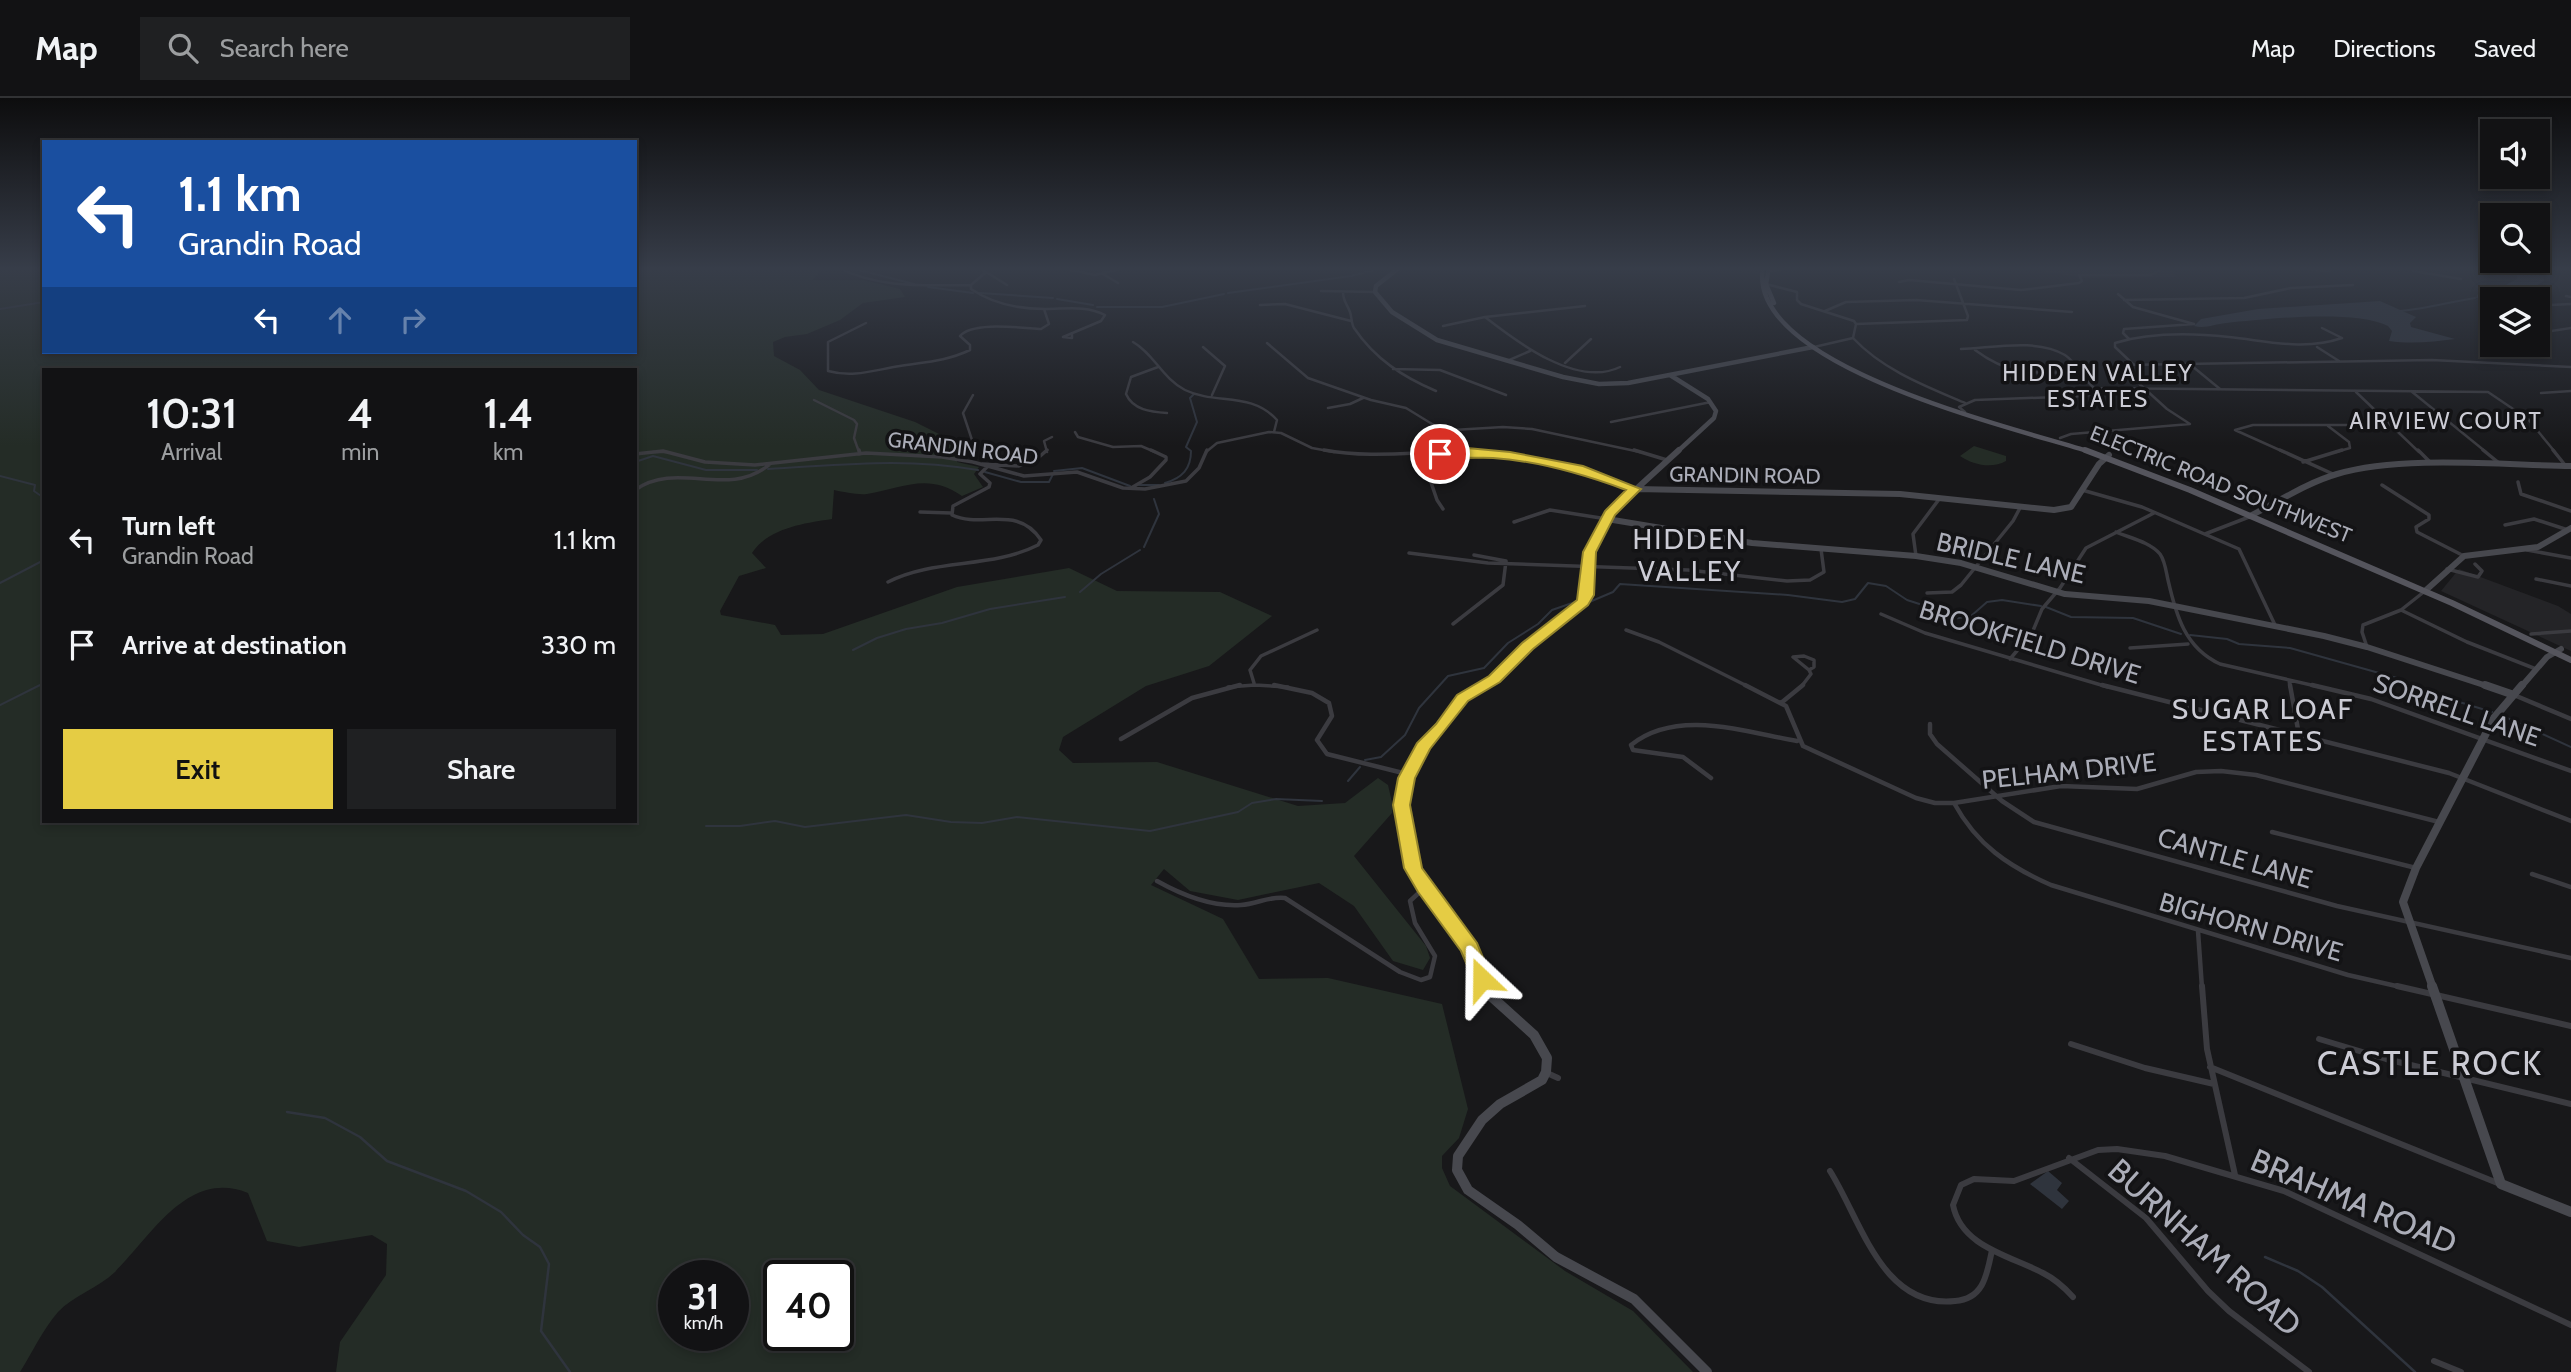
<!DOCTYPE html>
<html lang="en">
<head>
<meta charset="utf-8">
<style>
  body { margin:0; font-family:Cabin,sans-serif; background:#1f2022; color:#f1f3f6; height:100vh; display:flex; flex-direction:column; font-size:26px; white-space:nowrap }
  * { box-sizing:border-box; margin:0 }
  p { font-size:23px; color:#9c9ea0 }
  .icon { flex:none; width:38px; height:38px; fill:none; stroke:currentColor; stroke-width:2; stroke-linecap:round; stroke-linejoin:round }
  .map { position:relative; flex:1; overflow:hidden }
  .side { position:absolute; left:42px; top:270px; width:595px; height:455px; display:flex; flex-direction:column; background:#121214; border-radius:0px; box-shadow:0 4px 10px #0003,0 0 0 2px #313234 }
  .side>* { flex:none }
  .guide { position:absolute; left:42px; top:42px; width:595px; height:214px; border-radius:0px; box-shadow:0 4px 10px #0003,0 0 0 2px #313234; background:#1a4fa0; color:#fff; overflow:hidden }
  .tools { position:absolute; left:2480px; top:21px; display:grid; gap:14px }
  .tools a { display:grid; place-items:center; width:70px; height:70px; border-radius:0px; background:#121214; box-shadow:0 4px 10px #0003,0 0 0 2px #313234; font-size:35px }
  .speed { position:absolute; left:658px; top:1162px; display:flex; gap:14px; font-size:35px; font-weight:700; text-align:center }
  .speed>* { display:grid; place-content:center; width:91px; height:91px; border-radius:50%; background:#121214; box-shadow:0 4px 10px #0003,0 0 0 2px #313234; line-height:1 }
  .speed small { font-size:18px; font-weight:400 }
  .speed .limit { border:4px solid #111; border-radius:10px; background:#fff; color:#111 }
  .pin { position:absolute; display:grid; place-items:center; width:60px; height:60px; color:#fff; margin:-30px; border:4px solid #fff; border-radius:50%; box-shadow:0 2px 7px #0007 }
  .me { position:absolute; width:77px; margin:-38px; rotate:337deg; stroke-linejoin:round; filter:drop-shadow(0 0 5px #0008) }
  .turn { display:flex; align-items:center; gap:24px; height:147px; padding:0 21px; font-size:32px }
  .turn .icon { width:91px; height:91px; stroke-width:2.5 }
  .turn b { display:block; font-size:49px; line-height:60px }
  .lanes { display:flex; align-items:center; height:66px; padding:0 21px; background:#0003; justify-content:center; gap:35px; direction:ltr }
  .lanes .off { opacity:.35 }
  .eta { display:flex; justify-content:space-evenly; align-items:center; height:119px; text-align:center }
  .eta b { font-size:42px; font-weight:600; line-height:49px }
  .action { display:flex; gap:14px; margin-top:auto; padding:14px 21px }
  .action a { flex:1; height:80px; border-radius:0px; background:#e5cc44; color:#111; font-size:28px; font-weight:600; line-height:80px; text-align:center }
  .action a+a { background:#1f2022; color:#f1f3f6 }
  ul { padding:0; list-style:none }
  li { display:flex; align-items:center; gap:21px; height:105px; padding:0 21px }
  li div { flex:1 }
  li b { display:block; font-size:26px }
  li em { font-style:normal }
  header { display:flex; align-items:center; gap:42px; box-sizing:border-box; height:98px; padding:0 35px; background:#121214; border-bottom:2px solid #313234 }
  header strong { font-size:33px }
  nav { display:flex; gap:38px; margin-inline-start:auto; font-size:24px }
  .search { width:490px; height:63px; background:#1f2022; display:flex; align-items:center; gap:18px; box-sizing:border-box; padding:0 24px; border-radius:0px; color:#9c9ea0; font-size:26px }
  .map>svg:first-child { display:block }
</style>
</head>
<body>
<header>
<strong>Map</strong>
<div class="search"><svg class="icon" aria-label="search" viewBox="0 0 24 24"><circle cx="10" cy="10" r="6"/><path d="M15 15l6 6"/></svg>Search here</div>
<nav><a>Map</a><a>Directions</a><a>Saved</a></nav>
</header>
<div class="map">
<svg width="2571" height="1274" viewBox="0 0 2571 1274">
  <rect width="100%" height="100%" fill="#18181a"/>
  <path fill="#242427" d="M2016,169h155l5,10 -92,1z
    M2459,471l99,37 13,8v37l-130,-60z"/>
  <path fill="#242c26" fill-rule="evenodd" d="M0,169h44v85h591v-85h189l-11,13h50l37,9 5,8 -42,6 -23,17 -33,14 -22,3 -12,5 1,14 26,14 19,20 96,32 48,24 -6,16 22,5 -5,7 9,13 -21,9c-34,-24 -59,-8 -95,-2 -10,1 -23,-2 -33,-4l-2,29c-27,4 -64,9 -80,34l14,15 -27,8 -19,35 1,4 54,10 6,10 42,-1 134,-47 112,-19 48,23 103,1 52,24 -63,50 -63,20 -83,51 -4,13 14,13 84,-1 141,44 47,-3 33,-25 10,7 5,22 -1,6 -38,43 72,90 4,12 -7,12 -30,-9 -39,-55 -35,-23 -81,17 -48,-9 -26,-22 -13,16 72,34 36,60 69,-1 114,26 26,105 -9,29 -17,18v12l8,18 115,85 68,40 60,61h-1357l4,-30 46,-67 1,-31 -15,-9 -73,12 -32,-6 -19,-48c-60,-24 -96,42 -133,79 -17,16 -42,24 -57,40 -15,17 -26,41 -38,60h-20zM44,271h591v452h-591zM674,1178h59v59h-59zM779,1178h59v59h-59z
    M1974,348l32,10v5c-14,8 -33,4 -46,-5z"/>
  <path fill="#2f343d" d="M2502,169h62l4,2 -26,-1 2,13c-17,12 -47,16 -68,17l2,-4 22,-6 17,-9v-4z
    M2380,203l36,16 -6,6 1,4 44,12c-21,3 -45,5 -66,2l3,-10 -4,-5c-34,-17 -122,-7 -162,-3 -11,1 -21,6 -32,3l7,-7 57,-10z
    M2048,1073l14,12 -5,7 12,11 -7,8 -32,-25z"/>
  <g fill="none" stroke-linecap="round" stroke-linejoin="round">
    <path stroke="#2f343d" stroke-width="2" d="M847,169l67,17
      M928,189l45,6
      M980,195l73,5
      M1228,195l123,-17 35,-9
      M1057,201l36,6
      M1097,209h65l62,-13
      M0,211l44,-7
      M2400,213c26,-2 49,-9 75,-13
      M635,364l18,-6 53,14h51
      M768,371c74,-4 135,-12 210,1
      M1054,373l28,-3 48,18
      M985,374l36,10h28l4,-8
      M0,378l35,9 -1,6 10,7
      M1165,385c17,-5 26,-14 26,-32l-5,-4 11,-25 -7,-24 4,-4
      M1139,387h20
      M1144,449l15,-33 -5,-15
      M0,485l44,-23
      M1080,494l21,-18 39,-24
      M1587,505l26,-11 7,-8 168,11 54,7 13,-3 13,-16 18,3 21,14 28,9 18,10 18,-3 16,-14 15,-2 39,6
      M2046,509l25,10 62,1 48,16
      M2190,537l37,4 12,5 51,4 107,30 23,12 72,22
      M853,552l24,-12 29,-9 36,-6 48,-14 75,-12
      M0,607l44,-22
      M2503,618l68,31
      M1365,662l16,-3 24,-22 14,-27 29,-32 36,-8 24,-25 30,-19 14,-14 26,-9
      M1348,683l12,-14
      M706,728h34l35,-5 30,6 101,-12 45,7 31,1 35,-6 133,14 88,-19 14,-9 24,-4 46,2"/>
    <path stroke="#2f343d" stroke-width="2.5" d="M287,1014l38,6 35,19 27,24 79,30 35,21 22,23 17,12 9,17 -8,67 29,41
      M2265,1159l33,14 24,16 93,85"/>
    <path stroke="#3b3b40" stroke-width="2.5" d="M837,169c42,22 88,18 134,18
      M978,169l29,18
      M1057,169l38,8 33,-8
      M2283,169l47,4 1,-4
      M2424,169l-11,4 48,8
      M1768,173l31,-4
      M1103,176l15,9
      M1899,184l10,-2 112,10 58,-7 3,-2 -3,-6h72l14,-8
      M1766,186l31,8v8l4,4 53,17 2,3 -3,14c30,32 72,48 112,65
      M971,187v4c22,15 48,20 74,20 21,0 41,-4 60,6l-4,6 -38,16 9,1v-4
      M971,187l14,-12
      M1321,193l54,1
      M1343,194c0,9 4,12 7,20 2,5 1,11 4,16 21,31 49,49 82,63
      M2118,196l15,13 61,17 -70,5 -1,4 6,6
      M2566,198l5,1
      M2124,202l120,-2 47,-10 62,-3
      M1260,207l25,-1 66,17
      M2550,207l21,-1
      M1825,213l21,-9 70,-2 156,12
      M1485,219c32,25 92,71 135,50
      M866,225l-38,19v29c26,7 46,-1 72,-5 25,-4 47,-5 70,-16v-5l-10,-9c12,-15 62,-8 81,-7l8,-5 -5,-15
      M1856,226l111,-4 1,-4 -14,-37
      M1443,228l42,-9 100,-11
      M2538,235l33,-5
      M1133,244c20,11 30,37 52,48 31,15 66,1 92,30l-3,12
      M1267,245l41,35 63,22 35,8 31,19 16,3 50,-3 29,2 108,23
      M1203,249l22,19 -13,29
      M1814,249l39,-9
      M2317,249l22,14
      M1961,251c31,-1 76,-11 104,6 12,8 18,24 29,33
      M1975,252c36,27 60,23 103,22
      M1507,263l23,-10
      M1565,265l26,-24
      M2134,267l-19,-18v-4c36,-11 76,-10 114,-6 39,4 75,14 113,1l-20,-10
      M2192,268l28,23
      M1158,269l-27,10 -5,17c7,16 25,18 41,19
      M1393,271l47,1 66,25
      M2094,290l394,4 40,27 27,33
      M2411,293l75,61
      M2356,294l63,60
      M2541,295l30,-2
      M814,302l40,20 3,4 -3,14 5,14
      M1328,310l22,-4 13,-6
      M1965,314l-6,-5 16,-7 110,-4 7,-2 2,-6
      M1611,324l100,-20
      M2328,328l21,16 1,6 -14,4
      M2235,332l18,-5h94
      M2235,332l49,22
      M1075,334l3,5 35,10 28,-1 14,6
      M2060,340l11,-4 119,-10 -23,-15 -44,-40 2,-4 307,-5 139,7
      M653,354h14
      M967,354l5,-12 -9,-27 10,-18
      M1047,354l-3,-11 8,-4
      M1206,354l11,-9 52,-11 12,1 31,15 22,4"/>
    <path stroke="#3b3b40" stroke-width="3.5" d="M859,352l1,4
      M1324,352c48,9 96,1 144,2 57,1 114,15 166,37
      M1634,352l33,10
      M2280,352l53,24
      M2418,352l13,13
      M2483,352l16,13
      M2553,352l12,15
      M635,356l28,-3 42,11 50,3 111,-12 76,4 31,5 51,14 53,-4 46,16 22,1 41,-8 13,-13 8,-18
      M1422,358l15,44 6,9
      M963,362l4,-10
      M2303,364l39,-12
      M982,366l37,2 19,-8 9,-8
      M2518,384l3,12 50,17
      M2382,387l47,30v4l-13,8 1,5 47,24
      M1131,390l19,-11 16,-17v-3l-15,-7
      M635,392c43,-30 91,9 134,-25
      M2082,392l60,17 97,42 36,76
      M920,414l31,1
      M1514,424l36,-12 57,9
      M2505,427l29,-6 34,11
      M2116,434c14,6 34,10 44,22 5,7 6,17 8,26 8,35 17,68 52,84l100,23
      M2205,436l44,-17
      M2527,452l44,8
      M1409,455l79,10 200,7 99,11 23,-1 14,-8 -3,-23
      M1916,458l-3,-22 27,-36
      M2447,471l31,8 4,-6 -7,-7
      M2536,481l35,7
      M888,484c47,-24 103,-13 150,-37l3,-5c-24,-36 -59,-11 -89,-25l1,-9 36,-19 1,-4 -10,-9 7,-7
      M1927,495l25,-1 9,-7 52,-64 7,-13
      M2401,512l66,32 69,27
      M1881,516l44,19 183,54
      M1453,526l50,-39 3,-24 -32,-6
      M1626,532l33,12 90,45
      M2531,536l40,-3
      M2367,549l-5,-15 1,-7 38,-15 24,-19
      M2130,550l58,-4
      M1804,558l10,4v7l-5,3 -16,-13z
      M2010,561l22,-26 10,-24 18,-21 26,-40 68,-35
      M2289,582l1,7
      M1254,585l-4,-13 11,-14 56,-26
      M1228,589l27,-2 33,2
      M1801,589l10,-13 -2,-4"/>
    <path stroke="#3b3b40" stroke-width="4.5" d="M1274,587l38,8 17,10 3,13 -15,24 10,14 80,20
      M1745,587l41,21 17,40 113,52 19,5h19l107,-17 76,3 59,-17 25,-1 35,4 183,47
      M2102,587l347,88 122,48
      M2290,587l9,50
      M2312,587l59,14 200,72
      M2514,597l57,24
      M1781,605l22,-18
      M1930,626v10l7,10 65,57 32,21 303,84 234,52
      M1121,641l71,-41 48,-13
      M1711,680l-28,-21 -50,-7 -2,-5c46,-37 114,-13 166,-4
      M1954,705c23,42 54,63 97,82l297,90 57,13
      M2272,734l144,36
      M2532,776l39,13
      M1157,783c25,14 55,26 84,24 16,-1 28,-9 44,-7l115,74 21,8 9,-3 5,-21 -20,-33 -5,-22 14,-13
      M2198,833l4,57"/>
    <path stroke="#3b3b40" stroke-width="6" d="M2202,888l5,63 28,126
      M2397,888l174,40
      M2319,941l67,20 185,45
      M2071,946l74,24 69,16
      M2210,969l290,117
      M1547,975l11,5
      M2069,1060l77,60 62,73 21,20 80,61
      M1830,1073c31,49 52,138 125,130 29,-2 32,-27 37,-51
      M2073,1199c-9,-10 -18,-18 -30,-24 -32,-17 -82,-26 -90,-68l8,-20 13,-6 40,2 84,-31 19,-1 48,7 119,35 287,134
      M2434,1263l27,11"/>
    <path stroke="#47484e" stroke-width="4.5" d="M1400,169l-24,19 -1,6 17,20 45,28 126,37 36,7 29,-1 185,-36
      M1670,277l38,24 8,12 -2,7 -37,34"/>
    <path stroke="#47484e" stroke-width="6" d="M1635,391l265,5 154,16 17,-3 28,-43 10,-9
      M2250,418c28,-14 56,-33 87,-42 64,-19 165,-9 234,-8
      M1607,421l145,24 164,13 45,7 104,31 84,7 175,35 43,11 123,40
      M2425,493l39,-35 74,-9 33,-19
      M1481,589l13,-8 25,-26 66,-54 3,-42 22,-44 69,-63
      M2521,589l26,-30 14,-8"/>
    <path stroke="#47484e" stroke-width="8" d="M1484,587c-31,19 -70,64 -80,100 -7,24 2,73 15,94 15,25 37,45 51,70 7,12 12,26 18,39
      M2485,587l29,10
      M2433,890l-30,-86 13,-34 78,-150 28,-33"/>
    <path stroke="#47484e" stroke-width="10" d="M1488,888l5,12 41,37 13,23 -1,14 -4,8 -42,24 -18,16 -24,36 -1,14 11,20 50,35 38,32 78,42 73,73
      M2432,888l69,198 70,28"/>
    <path stroke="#55555d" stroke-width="4.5" d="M1763,169c-18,100 257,162 327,185
      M1769,169l-3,17 8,19"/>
    <path stroke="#55555d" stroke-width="6" d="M2085,352l105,40 262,113 119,57"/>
  </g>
  <linearGradient id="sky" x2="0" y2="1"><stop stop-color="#0d0d0e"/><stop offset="0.49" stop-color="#373d49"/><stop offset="1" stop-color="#373d49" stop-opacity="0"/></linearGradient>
  <rect width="2571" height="348" fill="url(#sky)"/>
  <path fill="#e5cc44" stroke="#95852c" stroke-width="2" d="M1467,350l43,4 73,14 58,23 -26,26 -19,37 -2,43 -6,10 -55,44 -33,33 -32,19 -38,48 -15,29 -5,27 12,63 55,75 15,36 -3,5 -7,2 -7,-2 -14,-33 -43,-59 -14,-24 -11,-63 5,-27 19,-35 19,-19 21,-29 32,-19 33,-33 55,-43 6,-48 22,-41 21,-21c-43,-16 -87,-29 -133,-32 -13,-1 -51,2 -59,-4l6,-3z"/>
  <g text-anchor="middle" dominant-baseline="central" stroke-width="7" stroke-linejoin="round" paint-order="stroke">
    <g font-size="21" fill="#abadb8" stroke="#131315">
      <text transform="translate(963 350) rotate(7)">GRANDIN ROAD</text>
      <text transform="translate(1745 377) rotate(1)">GRANDIN ROAD</text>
      <text transform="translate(2221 386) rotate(22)">ELECTRIC ROAD SOUTHWEST</text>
    </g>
    <g font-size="23" letter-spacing="2" fill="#ccccd5" stroke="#131315">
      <text x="2098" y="275">HIDDEN VALLEY<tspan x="2098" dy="26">ESTATES</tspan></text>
      <text x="2446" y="323">AIRVIEW COURT</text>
    </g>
    <g font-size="26" fill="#abadb8" stroke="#131315">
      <text transform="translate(2011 460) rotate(13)">BRIDLE LANE</text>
      <text transform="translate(2030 544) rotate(17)">BROOKFIELD DRIVE</text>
      <text transform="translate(2457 612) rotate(19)">SORRELL LANE</text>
      <text transform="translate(2069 673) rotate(-6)">PELHAM DRIVE</text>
      <text transform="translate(2235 760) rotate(16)">CANTLE LANE</text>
      <text transform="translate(2251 829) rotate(16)">BIGHORN DRIVE</text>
    </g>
    <g font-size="28" letter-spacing="2" fill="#ccccd5" stroke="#131315">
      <text x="1690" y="441">HIDDEN<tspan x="1690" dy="32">VALLEY</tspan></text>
      <text x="2263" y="611">SUGAR LOAF<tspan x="2263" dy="32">ESTATES</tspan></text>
    </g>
    <g font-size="32" fill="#abadb8" stroke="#131315">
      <text transform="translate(2354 1103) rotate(23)">BRAHMA ROAD</text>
      <text transform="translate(2205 1149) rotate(42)">BURNHAM ROAD</text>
    </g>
    <g font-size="33" letter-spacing="2" fill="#ccccd5" stroke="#131315">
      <text x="2430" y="965">CASTLE ROCK</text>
    </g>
  </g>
</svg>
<div class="tools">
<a><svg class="icon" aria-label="sound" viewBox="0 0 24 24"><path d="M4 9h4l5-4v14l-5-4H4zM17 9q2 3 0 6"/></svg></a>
<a><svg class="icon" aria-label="search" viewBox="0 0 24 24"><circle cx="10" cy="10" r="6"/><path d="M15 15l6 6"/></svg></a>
<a><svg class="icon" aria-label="layers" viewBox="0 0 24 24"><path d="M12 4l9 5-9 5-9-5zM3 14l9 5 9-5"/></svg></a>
</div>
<div class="speed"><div>31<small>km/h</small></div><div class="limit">40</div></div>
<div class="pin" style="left:1440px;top:356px;background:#d93025"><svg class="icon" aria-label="arrive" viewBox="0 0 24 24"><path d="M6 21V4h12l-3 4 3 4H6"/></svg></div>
<svg class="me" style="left:1482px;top:881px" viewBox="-20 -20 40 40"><path d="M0-17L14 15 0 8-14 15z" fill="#e5cc44" stroke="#fff" stroke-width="4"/></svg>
<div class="guide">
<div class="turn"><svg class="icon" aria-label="left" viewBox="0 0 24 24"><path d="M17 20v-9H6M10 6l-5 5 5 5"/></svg><div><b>1.1 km</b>Grandin Road</div></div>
<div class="lanes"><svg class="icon" aria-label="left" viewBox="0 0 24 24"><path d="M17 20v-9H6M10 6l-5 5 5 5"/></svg><svg class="icon off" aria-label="ahead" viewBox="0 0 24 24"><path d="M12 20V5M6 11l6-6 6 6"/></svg><svg class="icon off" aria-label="right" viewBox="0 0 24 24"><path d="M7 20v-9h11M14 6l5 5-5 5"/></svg></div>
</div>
<section class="side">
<div class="eta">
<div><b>10:31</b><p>Arrival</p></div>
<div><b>4</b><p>min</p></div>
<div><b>1.4</b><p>km</p></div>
</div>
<ul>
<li><svg class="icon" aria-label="left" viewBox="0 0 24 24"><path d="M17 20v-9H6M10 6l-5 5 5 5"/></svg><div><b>Turn left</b><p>Grandin Road</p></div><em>1.1 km</em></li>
<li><svg class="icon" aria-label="arrive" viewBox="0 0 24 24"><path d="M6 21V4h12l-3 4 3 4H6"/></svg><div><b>Arrive at destination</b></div><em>330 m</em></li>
</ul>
<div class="action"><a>Exit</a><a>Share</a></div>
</section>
</div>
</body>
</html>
